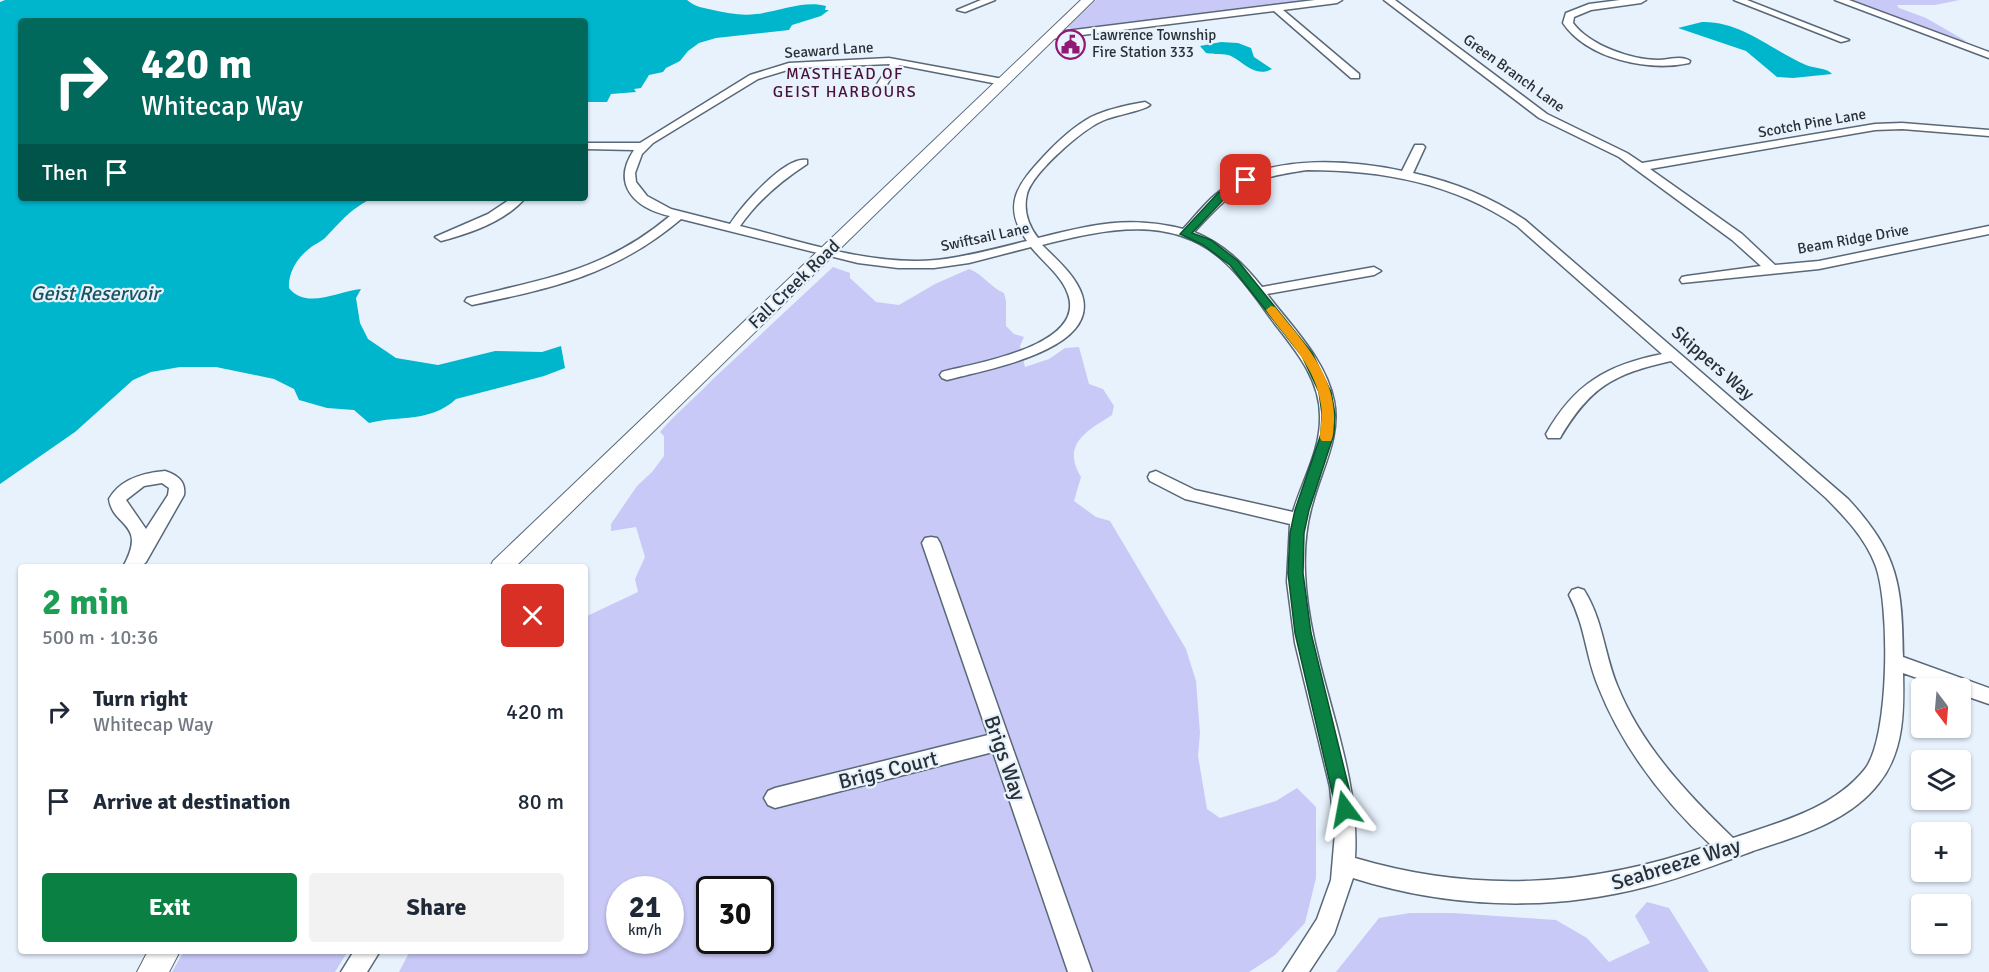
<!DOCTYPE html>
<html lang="en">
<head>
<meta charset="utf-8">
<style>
  body { margin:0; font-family:Signika,sans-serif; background:#f2f2f3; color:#1f2937; height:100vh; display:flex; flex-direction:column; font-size:22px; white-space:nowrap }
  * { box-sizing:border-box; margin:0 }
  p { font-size:20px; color:#747a83 }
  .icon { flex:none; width:33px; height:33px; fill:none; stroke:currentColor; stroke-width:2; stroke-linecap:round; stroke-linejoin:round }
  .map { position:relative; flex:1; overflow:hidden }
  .sheet { position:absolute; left:18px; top:564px; width:570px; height:390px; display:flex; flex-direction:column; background:#fff; border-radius:6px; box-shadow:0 2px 4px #0004 }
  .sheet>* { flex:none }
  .hud { position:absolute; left:18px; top:18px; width:570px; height:183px; border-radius:6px; box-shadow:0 2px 4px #0004; background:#00695c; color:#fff; overflow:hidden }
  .needle { width:39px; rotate:164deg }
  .fabs { position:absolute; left:1911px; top:678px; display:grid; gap:12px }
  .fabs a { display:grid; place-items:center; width:60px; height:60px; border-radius:6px; background:#fff; box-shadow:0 2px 4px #0004; font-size:30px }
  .speed { position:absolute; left:606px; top:876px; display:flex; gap:12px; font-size:30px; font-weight:700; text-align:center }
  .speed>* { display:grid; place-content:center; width:78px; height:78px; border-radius:50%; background:#fff; box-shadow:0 2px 4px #0004; line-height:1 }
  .speed small { font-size:15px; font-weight:400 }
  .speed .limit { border:3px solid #111; border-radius:9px; background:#fff; color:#111 }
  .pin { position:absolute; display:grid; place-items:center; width:51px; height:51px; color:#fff; margin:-26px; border-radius:12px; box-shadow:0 3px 9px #0006 }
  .me { position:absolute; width:66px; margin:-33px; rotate:347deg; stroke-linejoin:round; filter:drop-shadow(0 0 4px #0008) }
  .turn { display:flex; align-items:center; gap:21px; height:126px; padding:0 24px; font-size:27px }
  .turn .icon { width:78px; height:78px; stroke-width:2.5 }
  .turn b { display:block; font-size:42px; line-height:51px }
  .then { display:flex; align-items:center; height:57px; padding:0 24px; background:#0003; gap:12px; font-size:22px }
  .round { display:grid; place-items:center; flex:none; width:63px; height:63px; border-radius:6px; background:#f2f2f3 }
  .head { display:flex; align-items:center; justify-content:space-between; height:102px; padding:0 24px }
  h1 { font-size:36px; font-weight:700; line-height:45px; color:#1e9e55 }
  .button { display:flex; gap:12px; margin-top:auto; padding:12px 24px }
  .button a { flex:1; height:69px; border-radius:6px; background:#0b8043; color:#fff; font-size:24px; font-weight:700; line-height:69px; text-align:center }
  .button a+a { background:#f2f2f3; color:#1f2937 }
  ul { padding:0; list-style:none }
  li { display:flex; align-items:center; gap:18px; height:90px; padding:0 24px }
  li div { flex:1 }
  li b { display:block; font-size:22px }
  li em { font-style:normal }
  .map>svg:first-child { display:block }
</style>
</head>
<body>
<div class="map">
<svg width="1989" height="972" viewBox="0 0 1989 972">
  <rect width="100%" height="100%" fill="#e7f2fd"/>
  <path fill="#c9c9f7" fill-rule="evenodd" d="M1096,0h228l-250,31 -6,-4z
    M1846,0h114l-25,5h-38l2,3 27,10 40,23h-11z
    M833,267l17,6v5l26,24 23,3 36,-21 34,-15c14,5 21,18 35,24l2,8v25l8,8 10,3 -4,9 5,21 24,-8 16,-11 14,-1 10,37 14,5 11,17 -2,9c-25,16 -51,29 -31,62l-7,24 22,16 14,4 76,128 10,32 4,52 -2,23 9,53 13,9 56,-17 21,-13 19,19v71l-11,45 -30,32 -26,17h-850l11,-21h175v-334l53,-25 -3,-13 10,-22 -9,-30 -25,4v-7l26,-38 15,-14 12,-16v-20l-4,-4c16,-19 36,-35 53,-53zM620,890h50v50h-50zM710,890h50v50h-50z
    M1647,902l22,6 40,64h-373l43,-54 31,-5h43l103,7 31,18 22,24 41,-19 -15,-27z
    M184,951h164l-13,21h-163z"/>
  <path fill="#00b6cd" d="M5,0h682c8,7 17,8 26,10 14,3 29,6 43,4 22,-2 47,-14 70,-8l-1,4h4l-8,6 -29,9 -3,5 -73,8 -17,5 -11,8 -8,10 -14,7 -3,4 -14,3 -8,13 -7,1 2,3 -25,2 -4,8h-22v-81h-564v177h351c-22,12 -29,21 -46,39 -5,5 -11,7 -16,11 -12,9 -22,24 -21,40 17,22 50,3 72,1l-5,9 4,25 8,16 28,19 42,7 57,-14 47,1 19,-6 4,22 -21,8 -88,23c-26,24 -56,16 -87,24l-15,-13 -27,-2 -28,-8 -5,-11 -20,-10 -58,-12h-36l-29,5 -18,8 -58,52 -75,52v-482z
    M1702,22c40,-1 69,28 104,43 9,4 20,2 26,9l-39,4 -16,-1 -31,-26 -68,-23z
    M1221,42l17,1 13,5 3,9 18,12c-17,9 -27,-6 -41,-13 -7,-3 -17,-1 -25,-3l-6,-7z"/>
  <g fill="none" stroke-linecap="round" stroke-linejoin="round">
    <defs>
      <path id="minor" d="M981,0h14l-30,12 -8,-2z
        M1315,0h27l-5,3 -54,7 76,64v4h-8l-77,-67 -224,28 -5,-3 5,-3z
        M1384,0h11l152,114 80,39 15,10 233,-39 27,-1 87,7v6l-87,-7 -27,1 -225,39 92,65 33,31 44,-4 170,-35v8l-170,35 -137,14 -2,-3 2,-3 5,-1 74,-10 -29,-26 -113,-83 -80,-39z
        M1620,0h26l-5,3 -50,7 -17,7 -1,6c16,22 58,37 85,37 10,0 24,-5 32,1l-1,2c-40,9 -102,-4 -126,-40l3,-10 23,-9z
        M1734,0h13l102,40 -8,2z
        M1835,0h14l140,52v6z
        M889,58l114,21 5,3 -5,3 -104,-20 -18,29 -4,1 -5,-3 18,-28 -96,4 -36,11 -105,64 -11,11 -7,19 1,9 11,14 24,13 59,15c11,-17 55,-69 77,-64v4c-26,17 -49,36 -67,62 63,16 131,40 196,34 31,-3 61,-12 91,-19 -26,-36 -9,-57 17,-85 14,-15 29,-29 47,-39 17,-8 36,-12 54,-15l5,3c-7,6 -35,10 -48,16 -20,9 -69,51 -75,73 -4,16 1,31 11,44 52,-13 91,-23 145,-9 15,-16 28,-34 47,-45 47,-29 121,-24 172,-13l13,-26h8l2,2 -12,26c41,9 78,24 112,47l323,279c51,55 54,87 55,158l86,31v16l-29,-10v-6h-15l-42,-15c1,38 1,79 -24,110 -30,39 -81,53 -126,68 -35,13 -71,27 -108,36 -96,25 -197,21 -292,-9l-19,56 -25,38h-26l34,-53 14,-39 4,-47 -5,-46 -35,-144 -8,-61 3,-58 -105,-25 -35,-18 -2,-4 2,-4 6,-2 39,19 98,22c9,-31 28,-62 27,-96 0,-36 -23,-64 -45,-92 -15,-20 -29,-42 -48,-60 -52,-51 -121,-35 -185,-19 14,14 34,31 40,50 18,56 -99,75 -135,85l-5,-2 -2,-3 2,-3c33,-9 145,-26 126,-78 -6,-18 -25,-32 -37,-47l-62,16 -35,5h-36l-40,-5 -177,-44c-65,55 -127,69 -209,86l-7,-4 2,-3c80,-20 137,-27 203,-82 -36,-8 -59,-32 -36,-66l-49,-1v-6h55l110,-68 39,-12zM1307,170c76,0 146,13 210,56l145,128c-55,11 -88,30 -116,80l2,4h12c30,-51 53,-64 111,-77l155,137c19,19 39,40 49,66 15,37 15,173 -10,205 -32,40 -85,53 -132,69 -46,-44 -92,-93 -116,-153 -13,-32 -14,-65 -33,-95l-6,-2 -6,2 -3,5c17,33 16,59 29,91 24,61 65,114 113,159 -120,42 -234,49 -356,13 6,-98 -46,-188 -50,-285 -1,-24 1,-48 8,-71 9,-34 28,-65 21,-101 -8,-41 -42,-74 -67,-107l107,-19 7,-4 -7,-4 -112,20c-19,-24 -39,-43 -68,-55 41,-44 51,-53 113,-62z
        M512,198h13c-19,23 -56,36 -84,43l-6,-4 53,-23z
        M165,471c13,4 21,11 19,24l-38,67 -5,5h-18c25,-45 -10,-39 -14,-68 11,-20 34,-26 56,-28zM162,483l7,5 -1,7 -22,34 -20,-29 18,-14z
        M931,537l6,1 3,5 152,429h-24l-75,-220 -218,56 -7,-3 -4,-7 4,-7 7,-3 213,-53 -66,-192 3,-5z
        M354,951h26l-13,21h-26z"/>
      <path id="major" d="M1081,0h13l-579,567h-25l3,-6z
        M148,951h32l-11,21h-32z"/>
    </defs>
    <use href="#minor" stroke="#596878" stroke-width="3"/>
    <use href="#major" stroke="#596878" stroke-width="2"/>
    <use href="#minor" fill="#fff" fill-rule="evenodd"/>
    <use href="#major" fill="#fff" fill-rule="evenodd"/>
  </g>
  <path fill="#0b8043" stroke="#07532c" stroke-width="1.5" d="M1242,178l9,2 -26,18 -33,35 19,7 27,21 74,92 19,39 4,22 -1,20 -25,76 -5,23 -1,40 8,60 43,176 -3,6 -6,2 -6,-2 -3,-6 -41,-176 -7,-60 2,-40 5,-23 26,-76 1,-20 -3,-22 -17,-36 -72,-91 -27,-20 -23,-11 38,-41z"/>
  <path fill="#f59e0b" d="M1271,306l4,1c28,35 61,68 59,115 -1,7 0,13 -3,19h-9l-2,-3c0,-11 3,-23 1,-33 -5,-39 -34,-65 -55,-95z"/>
  <defs>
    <symbol id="civic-ring" viewBox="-11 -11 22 22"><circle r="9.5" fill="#e7f2fd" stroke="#911875" stroke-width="1.5"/><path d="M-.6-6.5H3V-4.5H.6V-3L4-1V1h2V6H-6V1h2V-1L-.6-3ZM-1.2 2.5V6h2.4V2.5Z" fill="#911875"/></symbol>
  </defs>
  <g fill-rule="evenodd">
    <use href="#civic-ring" x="1054" y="28" width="33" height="33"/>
  </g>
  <g text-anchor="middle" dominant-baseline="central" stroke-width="4.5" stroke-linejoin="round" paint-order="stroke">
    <g font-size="15" fill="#293036" stroke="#e7f2fd" text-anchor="start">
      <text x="1092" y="35">Lawrence Township<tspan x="1092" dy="17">Fire Station 333</tspan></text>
    </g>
    <g font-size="15" fill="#293036" stroke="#e7f2fd">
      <text transform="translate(829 50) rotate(-4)">Seaward Lane</text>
      <text transform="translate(1514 73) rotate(36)">Green Branch Lane</text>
      <text transform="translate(1812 123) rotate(-10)">Scotch Pine Lane</text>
      <text transform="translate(985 237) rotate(-12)">Swiftsail Lane</text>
      <text transform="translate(1853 239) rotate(-10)">Beam Ridge Drive</text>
    </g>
    <g font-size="16" letter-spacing="1.5" fill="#4a113b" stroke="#e7f2fd">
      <text x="845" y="74">MASTHEAD OF<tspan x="845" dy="18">GEIST HARBOURS</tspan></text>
    </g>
    <g font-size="18" fill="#293036" stroke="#e7f2fd">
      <text transform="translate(794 284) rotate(-44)">Fall Creek Road</text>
      <text transform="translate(1713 363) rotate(41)">Skippers Way</text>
    </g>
    <g font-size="20" font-style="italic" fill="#18545e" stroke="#e7f2fd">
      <text x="95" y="293">Geist Reservoir</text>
    </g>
    <g font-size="21" fill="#293036" stroke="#e7f2fd">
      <text transform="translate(1005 758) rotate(71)">Brigs Way</text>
      <text transform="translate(888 770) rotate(-14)">Brigs Court</text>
      <text transform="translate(1676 864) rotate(-17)">Seabreeze Way</text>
    </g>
  </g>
</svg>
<div class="fabs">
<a><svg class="needle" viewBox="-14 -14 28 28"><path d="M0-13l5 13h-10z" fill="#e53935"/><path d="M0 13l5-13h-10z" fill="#747a83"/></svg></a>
<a><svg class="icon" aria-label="layers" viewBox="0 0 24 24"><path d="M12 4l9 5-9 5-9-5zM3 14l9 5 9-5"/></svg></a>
<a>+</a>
<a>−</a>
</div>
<div class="speed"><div>21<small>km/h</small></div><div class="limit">30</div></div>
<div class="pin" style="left:1246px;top:180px;background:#d93025"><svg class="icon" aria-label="arrive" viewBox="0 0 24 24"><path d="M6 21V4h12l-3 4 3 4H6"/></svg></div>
<svg class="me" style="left:1345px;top:809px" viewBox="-20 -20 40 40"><path d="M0-17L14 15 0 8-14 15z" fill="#0b8043" stroke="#fff" stroke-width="4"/></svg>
<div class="hud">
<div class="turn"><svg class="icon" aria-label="right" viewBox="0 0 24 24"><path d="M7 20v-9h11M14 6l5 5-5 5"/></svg><div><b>420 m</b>Whitecap Way</div></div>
<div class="then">Then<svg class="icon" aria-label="arrive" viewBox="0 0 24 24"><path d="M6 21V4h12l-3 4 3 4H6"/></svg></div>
</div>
<section class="sheet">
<div class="head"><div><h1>2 min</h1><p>500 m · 10:36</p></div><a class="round" style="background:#d93025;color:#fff"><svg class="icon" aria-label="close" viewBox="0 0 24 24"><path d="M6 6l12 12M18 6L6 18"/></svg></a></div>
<ul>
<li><svg class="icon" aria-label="right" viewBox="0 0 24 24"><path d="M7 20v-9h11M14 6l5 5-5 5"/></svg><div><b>Turn right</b><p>Whitecap Way</p></div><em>420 m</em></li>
<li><svg class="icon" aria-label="arrive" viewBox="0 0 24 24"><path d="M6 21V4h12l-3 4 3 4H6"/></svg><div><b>Arrive at destination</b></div><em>80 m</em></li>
</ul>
<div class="button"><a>Exit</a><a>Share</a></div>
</section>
</div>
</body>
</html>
